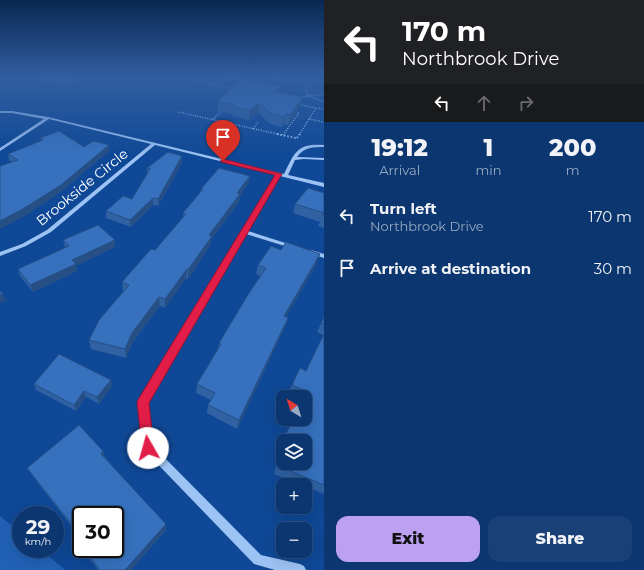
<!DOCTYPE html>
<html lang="en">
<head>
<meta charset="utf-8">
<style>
  body { margin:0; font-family:Montserrat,sans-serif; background:#194178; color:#f1f3f6; height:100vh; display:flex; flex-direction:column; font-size:15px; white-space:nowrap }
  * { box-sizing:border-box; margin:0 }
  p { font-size:13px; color:#9aabc3 }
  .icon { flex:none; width:22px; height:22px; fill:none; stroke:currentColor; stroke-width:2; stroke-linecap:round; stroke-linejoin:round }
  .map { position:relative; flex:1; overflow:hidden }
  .details { display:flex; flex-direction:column; background:#0b3670; width:320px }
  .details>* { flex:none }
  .guide { background:#202124; color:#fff; overflow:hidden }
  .needle { width:26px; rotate:322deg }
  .buttons { position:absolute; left:276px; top:390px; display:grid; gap:8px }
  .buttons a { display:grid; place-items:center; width:36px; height:36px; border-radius:8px; background:#0b3670; box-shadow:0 4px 16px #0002,0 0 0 1px #2b5083; font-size:20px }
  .speed { position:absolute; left:12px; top:506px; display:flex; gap:8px; font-size:20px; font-weight:700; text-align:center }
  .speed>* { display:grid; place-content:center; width:52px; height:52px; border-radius:50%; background:#0b3670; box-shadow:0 4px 16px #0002,0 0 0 1px #2b5083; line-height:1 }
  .speed small { font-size:10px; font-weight:400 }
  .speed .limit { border:2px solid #111; border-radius:6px; background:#fff; color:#111 }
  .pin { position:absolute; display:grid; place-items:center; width:34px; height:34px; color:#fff; margin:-41px -17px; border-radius:50% 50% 50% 0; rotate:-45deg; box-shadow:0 0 4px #0007 }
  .pin .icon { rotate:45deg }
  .me { position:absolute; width:44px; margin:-22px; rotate:353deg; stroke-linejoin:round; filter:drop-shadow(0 0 3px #0008) }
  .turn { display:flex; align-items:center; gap:14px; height:84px; padding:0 12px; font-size:18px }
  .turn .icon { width:52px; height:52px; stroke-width:2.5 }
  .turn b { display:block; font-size:28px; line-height:34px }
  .lanes { display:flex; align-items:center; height:38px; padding:0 12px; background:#0003; justify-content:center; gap:20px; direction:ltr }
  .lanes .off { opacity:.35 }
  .eta { display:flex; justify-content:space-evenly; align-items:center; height:68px; text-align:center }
  .eta b { font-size:24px; font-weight:800; line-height:28px }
  .cta { display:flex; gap:8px; margin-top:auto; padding:8px 12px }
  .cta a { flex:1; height:46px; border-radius:12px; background:#bca0f2; color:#111; font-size:16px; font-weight:800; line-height:46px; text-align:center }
  .cta a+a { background:#194178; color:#f1f3f6 }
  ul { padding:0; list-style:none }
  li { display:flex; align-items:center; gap:12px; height:52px; padding:0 12px }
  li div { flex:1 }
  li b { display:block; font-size:15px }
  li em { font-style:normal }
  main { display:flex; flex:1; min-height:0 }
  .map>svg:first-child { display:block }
</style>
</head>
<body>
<main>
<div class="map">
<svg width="324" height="570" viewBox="0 0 324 570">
  <rect width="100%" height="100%" fill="#0f4896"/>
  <path fill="#2161b5" d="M22,77h62l-17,9z
    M0,516l21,17v16h19l25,21h-65z"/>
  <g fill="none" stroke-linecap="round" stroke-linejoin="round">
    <path stroke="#9dc3f4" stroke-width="1.5" stroke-dasharray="1 1.5" stroke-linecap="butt" d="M198,77l2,5 34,7
      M265,77l43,7
      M314,77l10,6
      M324,81l-10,1 -9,6 4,8 15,6
      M263,85l7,-8
      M301,97l23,-3
      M297,104l19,4
      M178,112l104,23
      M213,119l8,-7
      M309,119l15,3
      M253,129l5,-7
      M223,132l8,-8
      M283,135l16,-22 -3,-1
      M299,135l17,-27 8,1"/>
    <path stroke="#9dc3f4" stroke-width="2" stroke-dasharray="1.5 2" stroke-linecap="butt" d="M277,134l19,4
      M297,138l3,-4"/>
    <path fill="#9dc3f4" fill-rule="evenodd" d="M0,111h12l36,6 236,57c11,-22 13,-31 40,-29v2c-11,0 -20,0 -27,10l27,1v2l-20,-1 -9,1 -7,15 36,8v4l-44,-11 -32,55 47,15 1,1 -1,1h-4l-45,-14 -98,169 5,43 108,109 39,9 4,2 2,4h-31l-21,-6 -109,-113 -2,-3 -4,-46 1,-3 136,-224 -121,-30 -104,87 -25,14 -26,10v-4l22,-8 25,-14 104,-86 -102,-25 -49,32v-3l44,-29 -32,-6h-12z
      M311,250l13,4v4l-15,-5 -1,-1z"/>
  </g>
  <path fill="#2f61a3" d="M211,77h49l-5,5 26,4 -2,7 21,13 -12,19 -4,-1 -2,3 -12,-3 -12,-12 -9,8 -17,-4v-2l-15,-3 1,-10 20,-19z
    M40,138l44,9 25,4 -47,40 -39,26 -11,-55 -3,-2 -1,-6 33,-13z
    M182,156v7l-24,43 -5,-1 -22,22 -25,-9v-7l26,-12 15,-24v-7z
    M250,176l-2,8 -8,12 -1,6 -28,37v5l-23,35 -2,-1 -21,30 -5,-2 -27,36 -7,16 -35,-9 -2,-9 34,-49 -1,-9 33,-32 28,-33v-4l17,-20 1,-4z
    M324,193v35l-6,-2 2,-4 -27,-9 2,-9z
    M63,240h52v7l-39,19 1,5 -44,21 -13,-16 -2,-7 48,-21 -1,-1z
    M317,263l-31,54 2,1 -3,9 -48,102 -30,-16 1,-8 3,-5 -15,-7 1,-9 21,-35 1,-6 41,-67 -4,-2 2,-9z
    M324,317v177l-19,-8v-1h-3l-28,-11 9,-33v22l22,-22h-22l10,-22 12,-22h-9l-8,-4 4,-8 14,-14 17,-36 -6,-3z
    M34,384l78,2 -13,18 -13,-7 -10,14 -40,-21z
    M103,451l2,6 61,73 -35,40h-33l-16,-21h33l-34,-34v32l-5,-9 2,-3 -46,-60 -5,-7z"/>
  <path fill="#264f85" d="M254,77h6l-7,7z
    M281,86l-2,9 -4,-3z
    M303,97l-3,9 -12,19 2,-10z
    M259,103l-1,9 -9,8 1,-10z
    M286,114l-2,10 -2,3 2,-10z
    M109,145v6l-47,40 -39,26 -23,12v-8z
    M182,156v7l-24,43v-7z
    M250,176l-2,8 -8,12 -1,6 -28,37v5l-23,35v-9l21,-35 28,-42z
    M153,198v7l-22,22 -1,-7z
    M115,240v7l-39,19 1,5 -44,21 -3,-7 42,-25z
    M320,254l-3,9 -36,63 3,-10z
    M187,269l-1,9 -21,30v-9z
    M3,294l3,7 -6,2v-8z
    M159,297l1,9 -27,36 -7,16 -1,-9 7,-16z
    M288,318l-3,9 -48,102 2,-9z
    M111,380l1,6 -13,18 -2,-7z
    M84,391l2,6 -10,14 -2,-6z
    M103,451l2,9 -4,-6z
    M166,524v6l-35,40h-6z"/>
  <path fill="#3771be" stroke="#264f85" d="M241,79l40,7 -6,6 28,5 -13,18 -4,-1 -2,3 -12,-3 -13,-11 -9,7 -17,-3 2,-2 -17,-4z
    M59,131l25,16 9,-6 16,4 -48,40 -40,25 -21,11v-55l18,-6 -10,-6 35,-14 -3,-2z
    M168,152l14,4 -24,43 -5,-1 -23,22 -24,-9 17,-15 9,3 18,-30 -3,-1z
    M219,168l31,8 -13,17 3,1 -31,41 3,1 -24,34 -1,-1 -22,30 -6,-2 -27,36 -7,16 -36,-9 10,-20 30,-35 -7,-3 29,-33 4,1 31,-36 -3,-1 20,-24h-2z
    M308,188l16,5v24l-2,-1 2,-3 -29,-9z
    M98,225l17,15 -43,20 4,4 -46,21 -12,-16 51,-23 -6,-6z
    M286,242l34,12 -36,62 4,2 -49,102 -31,-15 7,-12 -18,-9 24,-40 -2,-1 30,-50 17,-25 -8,-3 13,-19 10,4z
    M0,290l3,4 -3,1z
    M324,317v8l-3,-2z
    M324,334v151l-46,-19 5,-19v16h22v-22h-21l2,-7 7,-15h12v-22h-2l3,-6 -14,-6 8,-17 6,3z
    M59,354l52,26 -14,17 -13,-6 -10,14 -40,-21z
    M79,425l24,26 -2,3 65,70 -41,46h-25l-16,-21h31v-34h-34v30l-5,-7 3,-4 -52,-66z"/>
  <linearGradient id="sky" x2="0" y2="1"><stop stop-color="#082852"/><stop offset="0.49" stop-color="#315ea0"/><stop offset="1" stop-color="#315ea0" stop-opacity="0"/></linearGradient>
  <rect width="324" height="157" fill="url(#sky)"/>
  <path fill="#e11d48" stroke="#92132f" d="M223,159l59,15 -133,229 5,45 -1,4 -5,2 -4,-2 -2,-4 -5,-46 2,-4 136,-223 -54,-13v-2z"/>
  <g text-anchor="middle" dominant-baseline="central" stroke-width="4" stroke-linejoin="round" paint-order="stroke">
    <g font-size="14" fill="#fff" stroke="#0f4896">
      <text transform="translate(82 187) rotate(-39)">Brookside Circle</text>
    </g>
  </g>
</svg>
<div class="buttons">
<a><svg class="needle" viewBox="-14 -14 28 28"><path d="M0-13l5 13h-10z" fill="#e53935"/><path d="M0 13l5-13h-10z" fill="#9aabc3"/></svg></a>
<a><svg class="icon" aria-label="layers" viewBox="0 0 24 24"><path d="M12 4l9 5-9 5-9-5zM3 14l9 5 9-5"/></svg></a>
<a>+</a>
<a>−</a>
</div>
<div class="speed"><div>29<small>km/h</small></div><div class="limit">30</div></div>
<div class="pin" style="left:223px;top:161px;background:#d93025"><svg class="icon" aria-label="arrive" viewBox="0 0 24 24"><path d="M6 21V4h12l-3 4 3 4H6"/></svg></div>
<svg class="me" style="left:148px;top:448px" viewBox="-20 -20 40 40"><circle r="19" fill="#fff"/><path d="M0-13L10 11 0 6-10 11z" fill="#e11d48"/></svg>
</div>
<section class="details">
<div class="guide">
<div class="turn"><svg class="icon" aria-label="left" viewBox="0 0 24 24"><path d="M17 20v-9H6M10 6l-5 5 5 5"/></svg><div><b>170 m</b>Northbrook Drive</div></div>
<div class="lanes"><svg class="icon" aria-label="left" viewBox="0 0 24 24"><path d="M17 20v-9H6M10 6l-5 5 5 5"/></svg><svg class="icon off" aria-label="ahead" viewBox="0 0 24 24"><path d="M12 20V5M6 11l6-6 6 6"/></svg><svg class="icon off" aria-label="right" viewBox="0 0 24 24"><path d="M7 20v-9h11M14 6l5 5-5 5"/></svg></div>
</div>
<div class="eta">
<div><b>19:12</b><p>Arrival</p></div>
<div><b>1</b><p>min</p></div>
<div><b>200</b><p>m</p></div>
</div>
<ul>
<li><svg class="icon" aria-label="left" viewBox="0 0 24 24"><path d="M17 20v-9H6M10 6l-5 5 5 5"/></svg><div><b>Turn left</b><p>Northbrook Drive</p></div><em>170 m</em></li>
<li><svg class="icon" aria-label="arrive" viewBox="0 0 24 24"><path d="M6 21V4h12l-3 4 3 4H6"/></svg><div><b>Arrive at destination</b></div><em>30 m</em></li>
</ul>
<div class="cta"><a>Exit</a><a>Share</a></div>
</section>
</main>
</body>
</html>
